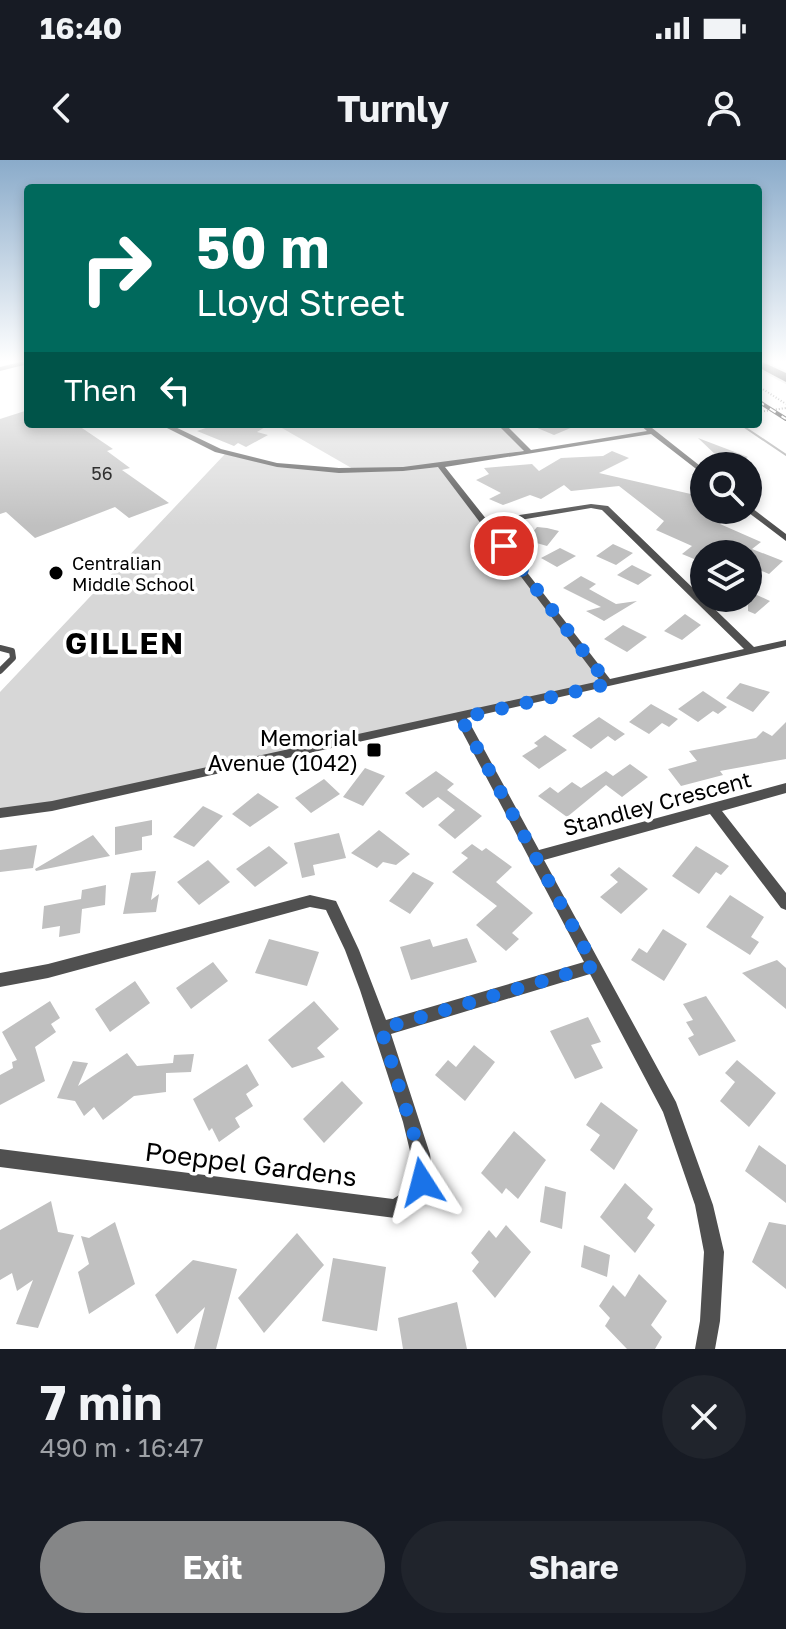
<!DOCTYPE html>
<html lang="en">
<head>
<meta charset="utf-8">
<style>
  body { margin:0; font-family:"Golos Text",sans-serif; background:#20242c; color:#f1f3f6; height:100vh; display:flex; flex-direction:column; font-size:30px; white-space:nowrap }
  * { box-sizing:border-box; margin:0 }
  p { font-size:26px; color:#9ea1a6 }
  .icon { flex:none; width:44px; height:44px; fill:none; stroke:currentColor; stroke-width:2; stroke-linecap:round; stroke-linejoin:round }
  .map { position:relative; height:1189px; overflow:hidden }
  .details { display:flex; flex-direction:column; background:#171b24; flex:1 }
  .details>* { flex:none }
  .guide { position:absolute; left:24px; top:24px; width:738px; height:244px; border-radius:8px; box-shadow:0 4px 12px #0003; background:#00695c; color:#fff; overflow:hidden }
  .fabs { position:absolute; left:690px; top:292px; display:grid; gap:16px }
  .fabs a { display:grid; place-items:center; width:72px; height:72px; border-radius:50%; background:#171b24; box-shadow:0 4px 12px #0003; font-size:40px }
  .pin { position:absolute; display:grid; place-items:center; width:68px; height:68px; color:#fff; margin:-34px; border:4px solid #fff; border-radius:50%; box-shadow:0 2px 8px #0007 }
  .me { position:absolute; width:88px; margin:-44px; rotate:351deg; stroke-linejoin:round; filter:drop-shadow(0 0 6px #0008) }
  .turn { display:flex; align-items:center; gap:28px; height:168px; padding:0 40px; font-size:36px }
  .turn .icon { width:104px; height:104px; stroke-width:2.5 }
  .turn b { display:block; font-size:56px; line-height:68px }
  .then { display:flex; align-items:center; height:76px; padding:0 40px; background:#0003; gap:16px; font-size:30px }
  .round { display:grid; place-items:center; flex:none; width:84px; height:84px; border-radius:42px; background:#20242c }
  .head { display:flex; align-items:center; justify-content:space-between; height:136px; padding:0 40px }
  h1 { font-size:48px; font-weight:700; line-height:60px }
  .action { display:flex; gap:16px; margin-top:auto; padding:16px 40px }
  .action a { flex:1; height:92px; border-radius:48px; background:#858687; color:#fff; font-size:32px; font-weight:700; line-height:92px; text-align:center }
  .action a+a { background:#20242c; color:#f1f3f6 }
  .status { display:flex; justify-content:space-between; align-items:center; height:56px; padding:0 40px; background:#171b24; direction:ltr }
  .status svg { height:22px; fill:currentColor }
  header { display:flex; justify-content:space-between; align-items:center; height:104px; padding:0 40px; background:#171b24; font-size:36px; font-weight:700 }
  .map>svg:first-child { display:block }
</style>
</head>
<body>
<div class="status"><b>16:40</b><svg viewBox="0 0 49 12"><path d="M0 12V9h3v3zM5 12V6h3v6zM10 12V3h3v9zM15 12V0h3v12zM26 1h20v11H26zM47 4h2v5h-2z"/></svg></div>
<header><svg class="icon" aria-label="back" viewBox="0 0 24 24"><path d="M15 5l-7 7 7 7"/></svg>Turnly<svg class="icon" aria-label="person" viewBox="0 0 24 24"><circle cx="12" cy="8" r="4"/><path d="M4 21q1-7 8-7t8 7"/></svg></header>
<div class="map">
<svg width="786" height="1189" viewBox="0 0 786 1189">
  <rect width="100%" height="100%" fill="#fff"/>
  <path fill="#d7d7d7" d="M275,264h226l26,26 -86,15 167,219 -608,129v-121l225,-238 53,12 77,4z"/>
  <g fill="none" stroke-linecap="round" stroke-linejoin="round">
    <path stroke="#9e9e9e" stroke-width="2" d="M740,264l46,31"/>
  </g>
  <path fill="#c0c0c0" d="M28,250v14h48l37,25 -6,2 23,17 -8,2 47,33 -40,15 -14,-11 -80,31 -29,-26 -6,2v-95z
    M217,264l24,2 29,-2 -13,8 11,3 -22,12 -8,-4 -4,3 -37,-15z
    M528,264h52l-26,11z
    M698,278l50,19 -12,7 -17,-6z
    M612,291l17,7 -30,15 105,24v13l28,5 -12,9 41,18 -9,7 31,12 -14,13 -19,-8 -2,-15 -19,-6 -11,9h-14l-5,7 -17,-7 10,-8 -36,-16 8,-9 -45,-35 -48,5 -7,-6 -23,14 -11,-4 -27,10 -14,-6 12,-6 -25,-13 13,-6 -5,-6 48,-4 7,7 22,-13 42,-2z
    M537,367l10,1 12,3 -12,15 -21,-6z
    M613,384l20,9 -17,12 -20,-9z
    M560,388l16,8 -19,11 -16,-9z
    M632,405l20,10 -14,10 -21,-10z
    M581,416l15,8 -7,5 27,15 21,-3 -33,20 -18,-10 15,-4 -38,-19z
    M748,431l22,10 -15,13 -7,-3z
    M685,454l16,11 -19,15 -18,-9z
    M623,465l24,12 -20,15 -23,-13z
    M740,523l30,9 -17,20 -27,-14z
    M703,531l24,16 -9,7 -5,-3 -15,11 -20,-13z
    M651,544l27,15 -9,8 -7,-4 -13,11 -20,-12z
    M599,557l26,17 -10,7 -7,-5 -17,13 -19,-13z
    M786,562v37l-66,12 3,4 -42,11 -13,-17 29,-8 -8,-10 67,-13 7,-7 9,5z
    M545,575l22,15 -28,19 -17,-13 16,-10 -4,-3z
    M630,604l18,13 -26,20 -16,-12 -39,32 -29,-21 12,-9 8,6 14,-11 9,6 25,-17 7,5z
    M365,608l20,8 -22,30 -20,-9z
    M436,611l18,13 -7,6 35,26 -27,23 -17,-14 17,-15 -17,-13 -15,11 -18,-15z
    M324,619l16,15 -29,19 -16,-15z
    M258,633l21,14 -29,20 -18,-13z
    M203,646l20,10 -29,31 -21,-10z
    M152,660v15l-10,2v13l-27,5v-28z
    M379,670l31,24 -14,11 -13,-3 -6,6 -26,-15z
    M339,673l7,25 -33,7 2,10 -13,3 -8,-35z
    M93,675l17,21 -74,15 -1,-2z
    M472,684l10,7 4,-3 26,19 -16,15 37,31 -21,20 7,6 -13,12 -30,-26 21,-19 -45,-34 16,-14 -7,-5z
    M37,685l-4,23 -33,4v-22z
    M269,686l19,17 -33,24 -19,-18z
    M696,686l33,20 -8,9 -5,-3 -17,22 -27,-18z
    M208,700l22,22 -31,23 -22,-23z
    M619,707l29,22 -27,25 -21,-17 18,-15 -8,-7z
    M156,711l-5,29 8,-6 -3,18 -33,2 8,-41z
    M413,712l21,11 -24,31 -21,-13z
    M106,725l-1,20 -23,4 -2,24 -21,4 1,-11 -18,3 2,-23 37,-7 1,-9z
    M730,735l34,22 -13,20 8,5 -9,13 -44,-28z
    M663,769l24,15 -23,37 -33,-21 8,-12 8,5z
    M467,778l10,24 -66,18 -11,-33 30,-8 3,8z
    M269,779l50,13 -12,34 -52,-13z
    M777,800l9,8v41l-44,-36z
    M213,802l15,19 -37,28 -15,-21z
    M135,821l15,22 -40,29 -15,-23z
    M706,836l30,45 -37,15 -11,-18 6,-3 -8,-13 7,-2 -10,-16z
    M50,841l10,17 -9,6 5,8 -21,15 10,34 -45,24v-30l13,-7 -1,-6 5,-2 -15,-28z
    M314,841l25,28 -22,19 8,9 -33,11 -24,-28z
    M588,857l13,25 -10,3 12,23 -28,11 -25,-48z
    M474,885l21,17 -30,39 -30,-26 13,-15 8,7z
    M127,893l10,13 36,-3 1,-8 20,-1 -3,18 -25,1v19l-32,4 -31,24 -9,-13 -10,9 -9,-15 -18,-3 16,-37 15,2 -10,23z
    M737,900l39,33 -27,34 -29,-26 15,-19 -10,-9z
    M247,904l12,21 -13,9 7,12 -18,12 5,9 -21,15 -7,-14 -3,3 -16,-32z
    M342,921l21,22 -39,40 -21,-24z
    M601,942l37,28 -24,40 -24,-20 10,-15 -14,-10z
    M514,971l32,29 -28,39 -12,-11 -4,6 -21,-21z
    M759,985l27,20v38l-41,-32z
    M625,1023l28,26 -6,9 8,7 -20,28 -35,-36z
    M545,1026l21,6 -4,37 -22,-7z
    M51,1041l7,31 16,3 -36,93 -22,-4 17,-44 -16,11 -5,-18 -12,7v-50z
    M115,1062l20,62 -46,30 -11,-42 11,-8 -8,-28 8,2z
    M769,1062l17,3v64l-34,-27z
    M506,1065l25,27 -36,46 -23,-27 7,-9 -8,-9 18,-23 7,8z
    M297,1073l27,32 -60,68 -26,-35z
    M584,1085l26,10 -3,22 -26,-10z
    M333,1098l53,9 -9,64 -55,-10z
    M193,1100l44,9 -21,80h-22l11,-42 -28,27 -22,-39z
    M639,1114l28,27 -16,24 11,12 -7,12h-28l-22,-23 5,-8 -11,-12 14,-21 12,12z
    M457,1142l10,47h-64l-5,-31z"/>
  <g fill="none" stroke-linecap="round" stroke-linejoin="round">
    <defs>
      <path id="trunk" d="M758,200l28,13v9l-28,-15z"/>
    </defs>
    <use href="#trunk" stroke="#dbdbdb" stroke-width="4"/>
    <path stroke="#727272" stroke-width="2" stroke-dasharray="1 2" stroke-linecap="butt" d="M758,226l28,18
      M758,252l28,-4"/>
    <path stroke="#505050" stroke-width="6" d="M0,488l12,3 1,7 -13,13"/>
    <path fill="#505050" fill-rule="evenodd" d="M28,200v4l-28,7v-4z
      M159,264h10l52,25 56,14 62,5 64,-1 121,-16 -27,-27h8l26,26 116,-19 -8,-7h8l57,45v6l-53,-41 -206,33 42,53 104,-16 17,2 146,141 32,-7v6l-319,72 72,132 247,-67v10l-64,18 64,82v17l-5,-2 -71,-94 -166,46 132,242 37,103 11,47 -4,69 -5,28h-20l5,-28 4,-69 -9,-47 -32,-93 -73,-138 -199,60 39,120 3,21 -9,27 -29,16 -395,-51v-18l393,50 17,-11 5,-16 -12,-50 -43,-132 -15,-40 -19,-40 -16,-3 -262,71 -48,9v-14l48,-9 262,-69 26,6 23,49 27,70 198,-58 -128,-242 -404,91 -52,7v-10l52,-7 548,-120 -162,-214 -35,4 -64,2 -62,-6 -62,-15zM591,348l11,2 142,139 -134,30 -120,-154z
      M748,345l38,29v7l-41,-31h3z"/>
    <use href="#trunk" fill="#000" fill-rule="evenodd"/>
    <defs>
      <path id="rail" d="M758,241l28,18"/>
    </defs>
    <use href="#rail" stroke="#000" stroke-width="4"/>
    <use href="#rail" stroke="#fff" stroke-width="2" stroke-dasharray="7" stroke-linecap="butt"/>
  </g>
  <linearGradient id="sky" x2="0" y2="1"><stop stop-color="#8aabca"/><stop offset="0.55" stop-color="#fff"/><stop offset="1" stop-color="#fff" stop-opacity="0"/></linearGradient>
  <rect width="786" height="366" fill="url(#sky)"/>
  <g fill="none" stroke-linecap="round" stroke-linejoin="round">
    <path stroke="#1a73e8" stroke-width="14" stroke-dasharray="0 25.2" d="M422,1022l3,-12 -44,-141 213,-63 -133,-248 147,-34 -104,-138"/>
  </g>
  <g fill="#000" stroke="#fff" stroke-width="3">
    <circle cx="56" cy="413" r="8"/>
    <rect x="366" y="582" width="16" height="16" rx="4"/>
  </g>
  <g text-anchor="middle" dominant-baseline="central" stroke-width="7" stroke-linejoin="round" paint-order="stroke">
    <g font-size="18" fill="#303030">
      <text x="102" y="313">56</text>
    </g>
    <g font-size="18" fill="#000" stroke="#fff" text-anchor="start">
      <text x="72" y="403">Centralian<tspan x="72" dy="21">Middle School</tspan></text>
    </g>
    <g font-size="22" fill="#000" stroke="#fff" text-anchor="end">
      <text x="358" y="577">Memorial<tspan x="358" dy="25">Avenue (1042)</tspan></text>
    </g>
    <g font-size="22" fill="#000" stroke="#fff">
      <text transform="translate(657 643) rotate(-15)">Standley Crescent</text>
    </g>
    <g font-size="26" fill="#000" stroke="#fff">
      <text transform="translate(251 1004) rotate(7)">Poeppel Gardens</text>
    </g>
    <g font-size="30" font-weight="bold" letter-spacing="2" fill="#000" stroke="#fff">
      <text x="125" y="483">GILLEN</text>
    </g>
  </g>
</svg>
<div class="fabs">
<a><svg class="icon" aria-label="search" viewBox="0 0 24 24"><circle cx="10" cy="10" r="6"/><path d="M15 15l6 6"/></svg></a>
<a><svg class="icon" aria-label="layers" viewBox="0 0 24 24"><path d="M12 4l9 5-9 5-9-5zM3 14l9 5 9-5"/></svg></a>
</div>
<div class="pin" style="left:504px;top:386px;background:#d93025"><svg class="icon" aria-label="arrive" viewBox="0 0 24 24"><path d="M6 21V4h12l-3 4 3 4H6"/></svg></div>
<svg class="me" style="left:422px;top:1022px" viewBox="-20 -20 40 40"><path d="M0-17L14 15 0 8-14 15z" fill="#1a73e8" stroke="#fff" stroke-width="4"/></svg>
<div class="guide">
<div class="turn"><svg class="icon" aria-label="right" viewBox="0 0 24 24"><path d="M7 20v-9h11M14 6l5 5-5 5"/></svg><div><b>50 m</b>Lloyd Street</div></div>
<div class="then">Then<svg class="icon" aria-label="left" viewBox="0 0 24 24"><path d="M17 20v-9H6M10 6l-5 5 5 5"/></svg></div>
</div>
</div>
<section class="details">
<div class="head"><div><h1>7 min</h1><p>490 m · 16:47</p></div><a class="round"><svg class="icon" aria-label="close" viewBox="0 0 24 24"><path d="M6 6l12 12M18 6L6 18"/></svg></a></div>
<div class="action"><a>Exit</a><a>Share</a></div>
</section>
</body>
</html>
